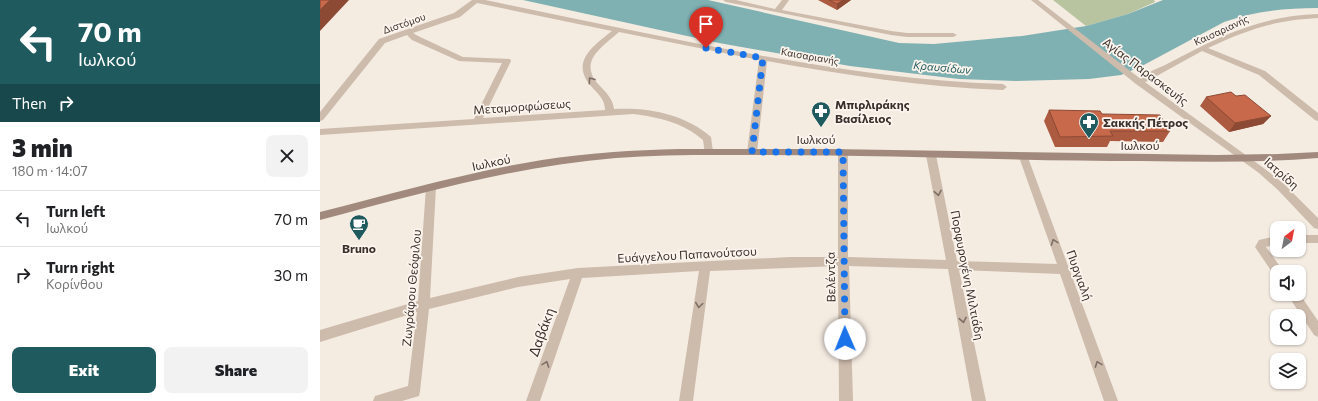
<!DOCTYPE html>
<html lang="en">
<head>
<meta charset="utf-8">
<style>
  body { margin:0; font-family:Commissioner,sans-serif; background:#f2f2f2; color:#202124; height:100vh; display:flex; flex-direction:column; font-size:15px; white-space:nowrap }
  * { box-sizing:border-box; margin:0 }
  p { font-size:13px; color:#757577 }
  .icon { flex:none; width:22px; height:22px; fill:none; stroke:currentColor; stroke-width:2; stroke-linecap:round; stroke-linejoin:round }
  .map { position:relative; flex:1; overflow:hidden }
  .sheet { display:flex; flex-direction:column; background:#fff; width:320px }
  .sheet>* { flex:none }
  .guide { background:#1f5a5e; color:#fff; overflow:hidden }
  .needle { width:26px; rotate:32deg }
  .fabs { position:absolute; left:950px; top:221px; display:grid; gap:8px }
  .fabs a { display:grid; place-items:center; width:36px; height:36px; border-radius:8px; background:#fff; box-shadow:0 1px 3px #0004; font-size:20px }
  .pin { position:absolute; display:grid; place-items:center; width:34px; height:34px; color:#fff; margin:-41px -17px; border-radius:50% 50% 50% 0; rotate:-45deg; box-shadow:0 0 4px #0007 }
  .pin .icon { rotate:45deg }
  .me { position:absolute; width:44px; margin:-22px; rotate:359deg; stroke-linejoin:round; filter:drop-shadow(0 0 3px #0008) }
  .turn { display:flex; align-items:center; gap:14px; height:84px; padding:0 12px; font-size:18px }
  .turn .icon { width:52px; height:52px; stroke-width:2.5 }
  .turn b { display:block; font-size:28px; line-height:34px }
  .then { display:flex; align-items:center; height:38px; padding:0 12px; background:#0003; gap:8px; font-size:15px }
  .round { display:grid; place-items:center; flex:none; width:42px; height:42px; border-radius:8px; background:#f2f2f2 }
  .summary { display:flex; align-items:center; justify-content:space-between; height:68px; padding:0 12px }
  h1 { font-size:24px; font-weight:800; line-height:30px }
  .action { display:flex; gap:8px; margin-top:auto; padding:8px 12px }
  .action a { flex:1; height:46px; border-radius:8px; background:#1f5a5e; color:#fff; font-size:16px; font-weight:800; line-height:46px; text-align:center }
  .action a+a { background:#f2f2f2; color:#202124 }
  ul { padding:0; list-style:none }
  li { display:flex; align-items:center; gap:12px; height:56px; padding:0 12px; border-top:1px solid #e0e0e0 }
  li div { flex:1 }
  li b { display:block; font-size:15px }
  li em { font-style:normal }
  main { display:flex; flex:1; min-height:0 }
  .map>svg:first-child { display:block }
</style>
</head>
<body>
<main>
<section class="sheet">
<div class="guide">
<div class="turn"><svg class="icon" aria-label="left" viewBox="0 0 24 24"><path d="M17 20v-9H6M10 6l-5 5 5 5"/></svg><div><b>70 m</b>Ιωλκού</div></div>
<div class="then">Then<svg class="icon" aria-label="right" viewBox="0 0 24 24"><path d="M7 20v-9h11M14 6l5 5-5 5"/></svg></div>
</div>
<div class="summary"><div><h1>3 min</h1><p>180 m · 14:07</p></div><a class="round"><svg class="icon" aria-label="close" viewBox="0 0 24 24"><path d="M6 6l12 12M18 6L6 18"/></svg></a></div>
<ul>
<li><svg class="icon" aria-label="left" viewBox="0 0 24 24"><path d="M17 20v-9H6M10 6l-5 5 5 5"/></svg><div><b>Turn left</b><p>Ιωλκού</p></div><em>70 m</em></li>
<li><svg class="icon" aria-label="right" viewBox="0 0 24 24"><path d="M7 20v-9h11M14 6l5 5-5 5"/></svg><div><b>Turn right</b><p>Κορίνθου</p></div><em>30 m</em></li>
</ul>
<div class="action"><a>Exit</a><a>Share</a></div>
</section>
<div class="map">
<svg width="998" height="401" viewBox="0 0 998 401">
  <rect width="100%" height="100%" fill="#f4ebe1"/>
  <path fill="#b8c4a0" d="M733,0h101l1,2 -27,12 -42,12z"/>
  <path fill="#7fb0b2" d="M203,0h185l191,43 35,1 88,-8 64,-10 42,-12 35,-14h155v8c-32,0 -63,3 -94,14l-84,45 -19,8 -32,4 -73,2 -57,-2 -109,-13 -131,-23z"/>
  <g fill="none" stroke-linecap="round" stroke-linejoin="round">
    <path fill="#cdbbac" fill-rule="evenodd" d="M152,0h13c91,19 181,38 272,55 82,14 163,27 246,29l4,3 -4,3c-80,-3 -158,-15 -236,-29l-10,91 -5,3 -5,-3 12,-92 -140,-28c-18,16 -42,30 -19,54 7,7 13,14 14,23 34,-2 71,5 97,28l2,15 -2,2h-6l-2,-14c-19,-17 -45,-23 -70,-26l-313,21v-6l154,-10 28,-56 -43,-2 -47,-21 -5,-5 -22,8 -62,77 -3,1v-9l59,-73 75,-26zM157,3l135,28c-19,15 -42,31 -21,55 7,8 14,13 14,24l-122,8 28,-57 -1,-2 -47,-2 -45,-21 -5,-3 47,-16z
      M403,0h13l39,9 7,-9h7l-7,10 109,21 16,2h46l4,2 -4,2h-46l-16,-2 -165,-33z
      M998,14v4c-43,2 -72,12 -110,30l57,23 53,42v8l-3,-1 -56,-45 -57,-24 -60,33h-6l-1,-2c7,-8 22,-13 32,-18 51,-27 92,-48 151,-50z
      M523,149l5,3v105l98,3 -20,-105 5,-3 5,3 21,106 100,3 -38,-107 5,-3 3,1 91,246h-14l-44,-127 -101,-4 27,131h-14l-24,-132 -99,-3 4,135h-14l-1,-135 -128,5 -17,130h-14l20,-130 -117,7 -42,123h-14l44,-122 -52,8 -89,22 -9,82 -1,5 -17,5h-29l2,-5 33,-10 9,-74 -97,30v-12l98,-29 8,-114 2,-3h6l2,3 -6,111 88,-21 60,-9 212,-11h48v-105z
      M979,235h19v8h-19z
      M957,236v8l-11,3 18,25h-7v4l-3,-1 -19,-28 4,-7z
      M979,293l19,28v16l-4,-2 -27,-41z"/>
    <path fill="#cdbbac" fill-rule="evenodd" d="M711,0h7l104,80 123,89 19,15 34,34v11l-4,-1 -36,-38 -19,-17 -123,-89z"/>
    <path fill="#a18a7d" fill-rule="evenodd" d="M359,149h151l387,6 61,-1 40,-2v6c-59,5 -118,4 -177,3 -124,0 -249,-6 -373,-6 -51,0 -101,-1 -152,3 -101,8 -198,36 -296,62v-8c74,-19 147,-40 222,-52 46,-7 91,-10 137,-11z"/>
  </g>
  <path fill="#ac5a40" d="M498,0h33l-14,10z
    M916,96l35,20 -8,8 -34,8 -29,-26 6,-9z
    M729,110l53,4 68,17 -7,11 -53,-1 -3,6h-52l-11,-26z"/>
  <path fill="#8c4a34" d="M10,0h19l-29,31v-21z
    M523,0h8l-14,10v-6z
    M951,116l-8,8 -34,8 6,-9z"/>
  <path fill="#c8694b" stroke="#8c4a34" d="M0,0h10l-10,10z
    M509,0h14l-6,4z
    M911,92l5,4 9,-1 26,21 -36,7 -29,-26z
    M729,110l51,1 2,3 58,1 10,16h-60l3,5 -53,1z"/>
  <defs><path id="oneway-chevron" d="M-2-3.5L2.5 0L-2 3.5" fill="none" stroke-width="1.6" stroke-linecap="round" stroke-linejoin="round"/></defs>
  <g stroke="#7d6f65">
    <use href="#oneway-chevron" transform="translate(271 80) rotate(-126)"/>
    <use href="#oneway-chevron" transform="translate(618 193) rotate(79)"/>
    <use href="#oneway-chevron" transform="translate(734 242) rotate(-110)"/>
    <use href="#oneway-chevron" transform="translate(379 305) rotate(98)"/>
    <use href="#oneway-chevron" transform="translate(643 320) rotate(79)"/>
    <use href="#oneway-chevron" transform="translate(226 364) rotate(-70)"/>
    <use href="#oneway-chevron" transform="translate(778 364) rotate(-110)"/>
  </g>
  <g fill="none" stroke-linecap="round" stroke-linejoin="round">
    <path stroke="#1a73e8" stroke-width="7" stroke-dasharray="0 12.6" d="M386,48l57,10 -11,94h91l2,187"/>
  </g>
  <defs>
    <symbol id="pharmacy-pin" viewBox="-11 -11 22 30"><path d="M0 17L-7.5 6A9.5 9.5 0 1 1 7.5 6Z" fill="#1f5a5e" stroke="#fbf5ee"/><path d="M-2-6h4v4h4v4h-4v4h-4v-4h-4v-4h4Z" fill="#fff"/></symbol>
    <symbol id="cafe-pin" viewBox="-11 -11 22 30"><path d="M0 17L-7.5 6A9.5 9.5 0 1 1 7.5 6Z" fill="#1f5a5e" stroke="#fbf5ee"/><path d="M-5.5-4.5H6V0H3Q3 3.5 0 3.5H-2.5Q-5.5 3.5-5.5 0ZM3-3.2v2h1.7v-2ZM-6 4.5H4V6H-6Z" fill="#fff"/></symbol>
  </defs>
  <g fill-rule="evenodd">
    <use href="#pharmacy-pin" x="490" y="100" width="22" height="30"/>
    <use href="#pharmacy-pin" x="758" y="111" width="22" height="30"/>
    <use href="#cafe-pin" x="28" y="213" width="22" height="30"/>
  </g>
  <g text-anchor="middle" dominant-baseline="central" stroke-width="3.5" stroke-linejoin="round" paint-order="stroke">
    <g font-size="10" fill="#3b302b" stroke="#fbf5ee">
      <text transform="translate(84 23) rotate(-19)">Διστόμου</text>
      <text transform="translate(901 30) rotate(-25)">Καισαριανής</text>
      <text transform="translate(490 56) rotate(10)">Καισαριανής</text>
    </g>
    <g font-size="11" font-style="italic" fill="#1f5a5e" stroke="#fbf5ee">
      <text transform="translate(622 67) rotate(5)">Κραυσίδων</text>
    </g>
    <g font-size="12" fill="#3b302b" stroke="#fbf5ee">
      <text transform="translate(826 71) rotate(37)">Αγίας Παρασκευής</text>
      <text transform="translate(202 106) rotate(-4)">Μεταμορφώσεως</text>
      <text x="496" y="139">Ιωλκού</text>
      <text x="820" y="145">Ιωλκού</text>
      <text transform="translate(171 162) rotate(-12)">Ιωλκού</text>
      <text transform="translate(962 173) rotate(41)">Ιατρίδη</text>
      <text transform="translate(367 254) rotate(-3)">Ευάγγελου Παπανούτσου</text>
      <text transform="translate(648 275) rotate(79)">Πορφυρογένη Μιλτιάδη</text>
      <text transform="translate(760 275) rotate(70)">Πυργιαλή</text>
      <text transform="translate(510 277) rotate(-91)">Βελέντζα</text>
      <text transform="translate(91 288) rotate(-85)">Ζωγράφου Θεόφιλου</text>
    </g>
    <g font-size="12" font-weight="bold" fill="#3b302b" stroke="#fbf5ee" text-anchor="start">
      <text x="515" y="104">Μπιρλιράκης<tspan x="515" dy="14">Βασίλειος</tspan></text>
      <text x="783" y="122">Σακκής Πέτρος</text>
      <text x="39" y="248" text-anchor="middle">Bruno</text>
    </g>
    <g font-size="14" fill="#3b302b" stroke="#fbf5ee">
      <text transform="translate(221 332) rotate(-70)">Δαβάκη</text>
    </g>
  </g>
</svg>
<div class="fabs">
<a><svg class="needle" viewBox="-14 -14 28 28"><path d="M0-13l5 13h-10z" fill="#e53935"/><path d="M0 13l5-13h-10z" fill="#757577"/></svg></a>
<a><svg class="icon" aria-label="sound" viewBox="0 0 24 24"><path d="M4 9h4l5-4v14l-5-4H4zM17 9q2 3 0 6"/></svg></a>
<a><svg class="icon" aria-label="search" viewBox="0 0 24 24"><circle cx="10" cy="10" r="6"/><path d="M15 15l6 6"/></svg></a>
<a><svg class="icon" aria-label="layers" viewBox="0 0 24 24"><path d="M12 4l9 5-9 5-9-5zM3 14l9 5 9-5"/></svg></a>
</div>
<div class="pin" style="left:386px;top:48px;background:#d93025"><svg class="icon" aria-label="arrive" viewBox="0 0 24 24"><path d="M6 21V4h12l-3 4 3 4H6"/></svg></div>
<svg class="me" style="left:525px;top:339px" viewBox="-20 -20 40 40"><circle r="19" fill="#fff"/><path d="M0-13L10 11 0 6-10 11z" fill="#1a73e8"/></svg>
</div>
</main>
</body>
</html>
